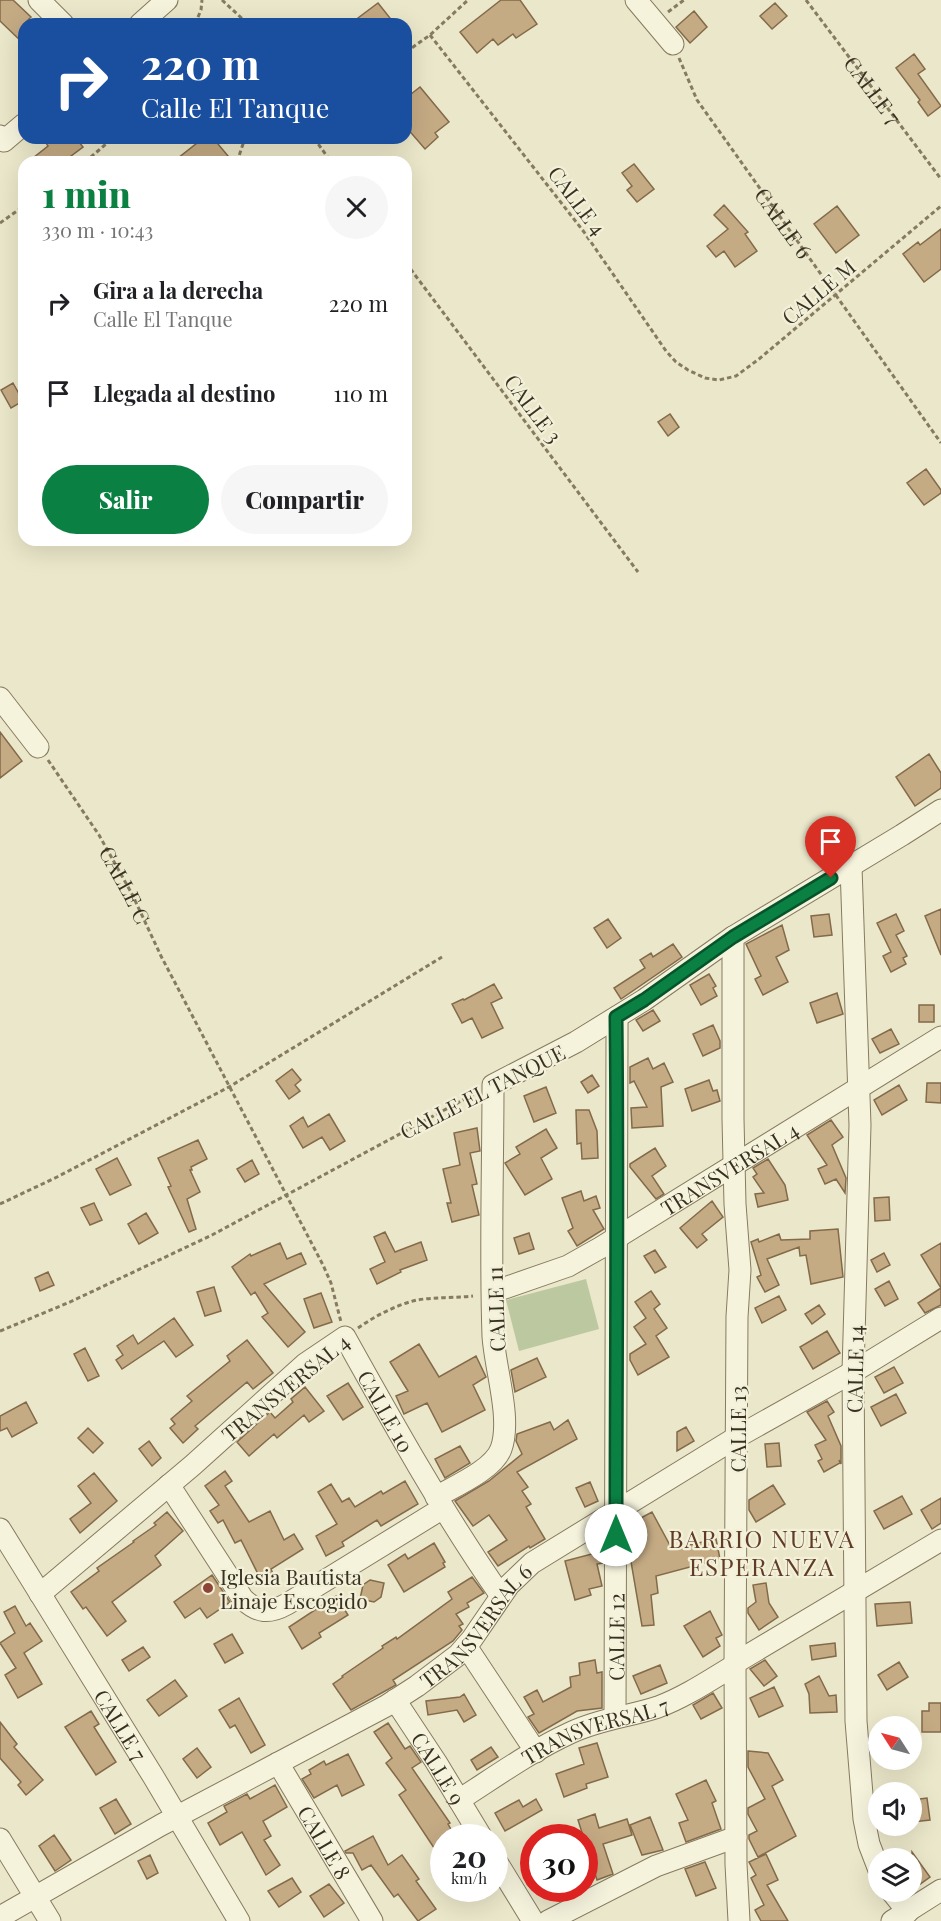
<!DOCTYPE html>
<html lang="es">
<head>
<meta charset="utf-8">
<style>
  body { margin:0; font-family:"Playfair Display",serif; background:#f6f6f6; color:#202124; height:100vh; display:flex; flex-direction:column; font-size:22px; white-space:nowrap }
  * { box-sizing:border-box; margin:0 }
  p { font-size:20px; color:#757577 }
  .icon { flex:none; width:33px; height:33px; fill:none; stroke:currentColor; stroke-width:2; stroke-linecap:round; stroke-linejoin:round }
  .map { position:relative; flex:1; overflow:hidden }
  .panel { position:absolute; left:18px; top:156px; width:394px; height:390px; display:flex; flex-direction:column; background:#fff; border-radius:18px; box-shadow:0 6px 24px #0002 }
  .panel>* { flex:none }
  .guide { position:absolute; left:18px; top:18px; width:394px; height:126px; border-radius:18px; box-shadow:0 6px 24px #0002; background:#1a4fa0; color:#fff; overflow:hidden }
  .needle { width:39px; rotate:306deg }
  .controls { position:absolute; left:868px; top:1716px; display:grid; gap:12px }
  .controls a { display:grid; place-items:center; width:54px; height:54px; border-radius:50%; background:#fff; box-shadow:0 6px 24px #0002; font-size:30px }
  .speed { position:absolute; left:430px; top:1824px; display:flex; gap:12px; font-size:30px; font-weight:700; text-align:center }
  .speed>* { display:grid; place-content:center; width:78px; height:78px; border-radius:50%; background:#fff; box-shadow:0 6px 24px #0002; line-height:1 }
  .speed small { font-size:15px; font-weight:400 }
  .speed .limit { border:9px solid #d22; background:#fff; color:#111 }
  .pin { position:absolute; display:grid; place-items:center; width:51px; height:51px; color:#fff; margin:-62px -26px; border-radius:50% 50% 50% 0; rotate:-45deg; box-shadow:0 0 6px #0007 }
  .pin .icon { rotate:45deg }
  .me { position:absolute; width:66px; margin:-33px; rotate:0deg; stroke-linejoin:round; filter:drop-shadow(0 0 4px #0008) }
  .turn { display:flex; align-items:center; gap:21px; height:126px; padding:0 24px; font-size:27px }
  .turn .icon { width:78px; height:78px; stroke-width:2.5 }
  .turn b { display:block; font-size:42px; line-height:51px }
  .round { display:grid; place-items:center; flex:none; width:63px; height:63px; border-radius:32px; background:#f6f6f6 }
  .headline { display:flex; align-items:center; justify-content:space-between; height:102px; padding:0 24px }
  h1 { font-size:36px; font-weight:800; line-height:45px; color:#0b8043 }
  .cta { display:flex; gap:12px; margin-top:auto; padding:12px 24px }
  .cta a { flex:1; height:69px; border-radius:36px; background:#0b8043; color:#fff; font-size:24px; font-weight:800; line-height:69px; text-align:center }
  .cta a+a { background:#f6f6f6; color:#202124 }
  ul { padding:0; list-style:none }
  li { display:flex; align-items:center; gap:18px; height:90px; padding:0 24px }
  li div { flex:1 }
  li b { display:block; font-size:22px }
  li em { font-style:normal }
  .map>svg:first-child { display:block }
</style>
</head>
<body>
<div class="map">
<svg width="941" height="1921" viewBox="0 0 941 1921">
  <rect width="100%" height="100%" fill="#ebe7ca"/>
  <path fill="#bcc89f" d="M586,1279l13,50 -80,22 -13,-51z"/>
  <path fill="#c5ab84" stroke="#836a49" stroke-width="1.5" d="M0,0h13l18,17 -7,7v20l-24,-23z
    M501,0h19l17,24 -21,14 -3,-4 -15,11 -5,-6 -16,14 -17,-21z
    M378,3l12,15 -8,6h-32z
    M775,3l12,13 -15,13 -12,-13z
    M694,11l13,16 -17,16 -14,-16z
    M914,54l11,15 -7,5 23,32 -13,10 -10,-14 2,-2 -24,-32z
    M420,87l29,35 -14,11 3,4 -13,12 -19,-22v-29z
    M43,138h33l7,9 -20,15h-35l20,-16z
    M194,138h19l20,24h-60l24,-19z
    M634,164l20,25 -17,13 -10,-12 5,-4 -10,-13z
    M724,205l24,27 -3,2 12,17 -22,16 -11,-16 -8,6 -9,-11 21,-17 -14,-14z
    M837,206l22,29 -23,18 -22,-29z
    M941,229v40l-17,13 -21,-28 15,-12 2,3z
    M13,383l10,18 -12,7 -10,-18z
    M670,414l9,13 -11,9 -10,-14z
    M926,469l15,21v3l-17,12 -17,-22z
    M0,732l22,29 -22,17z
    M929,754l12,19v15l-26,18 -19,-29z
    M941,909v46l-16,-39z
    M829,914l3,21 -18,2 -3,-21z
    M896,914l8,17 -8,4 11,21 -4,2 3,6 -15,8 -8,-16 8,-4 -14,-29z
    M608,919l13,19 -14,10 -13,-20z
    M782,925l7,25 -13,7 12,25 -25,13 -8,-16 6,-3 -15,-32z
    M673,944l9,13 -61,42 -7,-11 31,-20 -5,-8 11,-7 2,4z
    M709,974l7,12 -3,2 4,8 -16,9 -11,-20z
    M494,984l8,14 -11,5 12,25 -21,10 -10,-20 -10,5 -10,-19 11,-5 1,1z
    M837,993l6,21 -26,9 -7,-20z
    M919,1005h15v17h-15z
    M653,1010l7,11 -17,10 -7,-11z
    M713,1025l7,16v7l-17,8 -10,-22z
    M891,1029l8,15 -19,9 -8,-14z
    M648,1058l5,11 11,-6 9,19 -12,5 2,39 -31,2 -1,-20 16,-1 -13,-26 -4,2v-16z
    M292,1069l9,11 -6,5 5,6 -11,8 -13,-18z
    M592,1075l7,11 -11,7 -7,-11z
    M709,1080l4,11 4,-1 3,11 -28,10 -7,-22z
    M927,1083h14v20l-15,-1z
    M899,1085l8,15 -25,15 -8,-15z
    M546,1087l10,26 -22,9 -10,-26z
    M576,1110h13l8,21 1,27 -16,1 -1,-16 -4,1z
    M329,1114l16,27 -15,9 -8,-13 -19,11 -13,-22 13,-9 5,10z
    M831,1120l12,17 -11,8 14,33 -1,15 -9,-14 -11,5 -7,-15 9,-4 -20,-30z
    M477,1128l3,23 -10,2 7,31 -5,1 7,30 -27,7 -5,-19h4l-8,-34 17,-4 -6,-32z
    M546,1129l11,19 -16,10 11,21 -27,16 -20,-32 15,-9 -4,-7z
    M198,1140l9,19 -16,8 1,3h-2l10,22 -13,7 9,30 -7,3 -21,-45 3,-1 -13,-28z
    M655,1148l11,18 -14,10 12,18 -8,5 -26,-32v-3z
    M117,1158l14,27 -21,10 -14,-26z
    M768,1159l17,26 3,15 -30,7 -3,-13 9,-1 -11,-16 4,-3 -4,-6z
    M252,1160l7,14 -14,8 -8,-13z
    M581,1191l3,10 12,-5 4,12 -7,2 11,19 -27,17 -9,-15 5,-3 -11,-30z
    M889,1197l1,23 -15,1 -1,-23z
    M712,1201l11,16 -21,17 5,6 -10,8 -17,-20z
    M94,1203l8,17 -12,5 -9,-17z
    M146,1213l12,20 -19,11 -11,-20z
    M838,1229l5,48 -32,7 -5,-29 -6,1 -1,-9 -32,12 12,26 -14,7 -8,-15 4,-2 -10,-33 7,-3 1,3 20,-8 2,6 29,-1v-8z
    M385,1232l10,20 26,-10 6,18 -27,10 1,2 -24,12 -7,-15 15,-7 -11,-25z
    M529,1233l5,16 -15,5 -5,-16z
    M280,1243l7,16 14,-6 5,11 -42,20 41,48 -17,15 -26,-30 6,-4 -13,-21 -4,3 -19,-28 18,-13 1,2z
    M941,1243v62l-16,8 -7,-10 23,-15 -20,-33z
    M655,1250l11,17 -11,6 -11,-17z
    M884,1253l6,12 -13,7 -6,-12z
    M48,1272l6,13 -14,6 -5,-13z
    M889,1281l9,18 -13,7 -10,-17z
    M214,1287l7,24 -16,5 -8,-24z
    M651,1291l9,13 -6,5 13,19 -11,8 13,21 -31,18 -8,-15v-6l16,-10 -12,-17 12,-9 -11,-16z
    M321,1293l11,29 -18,6 -10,-29z
    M779,1296l7,14 -24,13 -7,-15z
    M819,1305l6,9 -13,10 -7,-10z
    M174,1318l19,27 -17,12 -12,-16 -42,28 -6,-9 7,-5 -6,-9 16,-11 5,9z
    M827,1331l13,22 -27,16 -13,-22z
    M247,1340l26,33 -20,16 -6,-7 -52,44 3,3 -15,14 -13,-15 5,-4 -4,-5 21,-18 -5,-5 43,-35 -3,-5z
    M419,1344l20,33 37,-21 10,21 -13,8 12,25 -43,22 -15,-29 -23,11 -8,-18 12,-5 -18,-29z
    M85,1348l14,28 -11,5 -14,-27z
    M537,1358l9,19 -31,15 -4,-22z
    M894,1367l9,16 -19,10 -9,-16z
    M348,1383l15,24 -20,13 -16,-24z
    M305,1387l19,24 -15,11 -5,-7 -27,23 -3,-4 -25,22 -12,-14 33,-30 5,6 18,-16 -2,-3z
    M896,1394l10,19 -25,13 -10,-19z
    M827,1401l7,11 -6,4 13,30v18l-2,-4 1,3 -16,9 -6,-11 4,-2 -7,-14 11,-5 -19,-28z
    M26,1402l11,21 -25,14 -5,-9 -7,3v-15z
    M568,1420l9,19 -60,33 11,15 -6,4 9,13 -5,3 19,32 -15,9 -1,-2 -31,20 -10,-14 19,-12 -18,-25 -16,11 -18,-25 34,-20 33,-27 -6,-13 1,-7 33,-12 4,8z
    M686,1427l8,14 -17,10v-19z
    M88,1428l15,15 -10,10 -15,-15z
    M149,1441l12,17 -9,8 -13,-17z
    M779,1443l2,23 -14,1 -2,-23z
    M460,1446l10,17 -25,15 -10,-19z
    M225,1471l7,10 -7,5 24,36 21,-11 14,29 10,-6 9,15 -32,20 2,5 -12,6 -20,-40 -6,3 -12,-23 -5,3 -8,-12 9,-6 -14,-19z
    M94,1473l23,28 -37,32 -10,-14 21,-16 -13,-17z
    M405,1481l13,23 -37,22 -4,-6 -35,22 2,4 -18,10 -10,-20 21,-12 -19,-32 13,-8 11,18 7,-4 6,9 26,-16 2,3z
    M590,1482l8,19 -13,6 -9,-19z
    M773,1485l12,19 -29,18 -7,-12v-10z
    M902,1496l10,18 -28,15 -10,-18z
    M941,1498v25l-9,6 -11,-19z
    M167,1512l16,19 -28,25 6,9 -49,37 14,19 -19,15 -21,-29 -3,2 -12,-17 28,-21 -2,-3 37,-26 -1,-1 23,-16 -2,-2z
    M652,1512l20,37 44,-10 4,20 -64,17 2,17 -7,2 3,30 -12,1 -13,-76v-17l9,-5 -3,-7z
    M601,1538l2,25 -6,1 5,22 -13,3 2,6 -16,5 -10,-39 27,-7 -3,-11z
    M434,1543l11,19 -2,1 2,4 -41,25 -16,-27 17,-11 3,5z
    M212,1575l18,27 -23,16 -7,-10 -15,10 -11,-16z
    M472,1577l12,16 -17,10 2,4 -13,7 7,10 -4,2 3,4 -9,11 -60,39 3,5 -45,25 -18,-26 10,-7 -1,-1 41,-28 -1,-2 14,-9 1,2 55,-40 -4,-7z
    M370,1580l14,3 -3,14 -7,5 -14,-3 3,-14z
    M766,1583l3,20 9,14 -19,13 -11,-17v-5l8,-6 -3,-17z
    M336,1596l12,19 -29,18 2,4 -19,12 -13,-22z
    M910,1602l2,21 -35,3 -2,-22z
    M15,1606l11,20 4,-3 12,18 -18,12 18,31 -24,14 -13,-23 11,-7 -16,-25 15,-10 -11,-21z
    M710,1611l12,24 -6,3 4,8 -17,11 -19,-31z
    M232,1634l11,19 -18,10 -11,-19z
    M835,1643l1,13 -24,4 -2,-14z
    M143,1647l7,10 -21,14 -7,-11z
    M595,1660l2,13 5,-1v36l-25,3 -38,22 -11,-16 6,-3 -10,-17 13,-7 6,12 28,-15 -1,-10 10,-2 -1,-12z
    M765,1660l12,16 -13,10 -14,-17z
    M899,1662l9,15 -21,13 -9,-15z
    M660,1665l7,18 -26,11 -8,-18z
    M819,1676l10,20 7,-1 1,17 -27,1 -1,-19 -4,-10z
    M175,1680l12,16 -28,20 -12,-16z
    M774,1687l9,19 -24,11 -9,-19z
    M713,1693l9,15 -21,11 -8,-14z
    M464,1694l12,21 -12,7 -7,-12 -29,5 -2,-14 34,-4z
    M239,1698l26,47 -14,8 -16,-28 -5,3 -11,-18z
    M929,1703h12v29h-19v-21h7z
    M91,1711l8,13 -5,3 22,35 -20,13 -31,-48z
    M0,1722l17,22 -3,3 29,33 -17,15 -8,-10 3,-3 -21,-24z
    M388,1723l17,26 5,-3 11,16 -9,6 38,55 -2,1 8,14h-12v25l-45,-68 7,-5 -20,-27 6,-5 -18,-26z
    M597,1743l11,34 -22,7 1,4 -23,9 -8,-23 28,-10 -5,-16z
    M491,1747l7,10 -21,13 -6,-10z
    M197,1748l14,19 -14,11 -14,-19z
    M748,1751l20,2 15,27 -11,6 24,50 -38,21 -9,-18v-4l8,-4 -9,-17v-6l17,-9 -17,-32z
    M348,1754l16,31 -22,11 -5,-11 -23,13 -12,-19 9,-5 -2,-4 15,-9 2,4z
    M706,1780l10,21 -4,2 9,26 -35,13 -7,-19 9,-3 -12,-26z
    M275,1785l12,22 -24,14 8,15 -7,4 16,25 -14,10 -24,-43 -22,13 -12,-22 19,-11 -3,-6 23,-12 3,5z
    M927,1798l3,22 -18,2v-22z
    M116,1799l15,25 -16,10 -15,-26z
    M536,1799l6,11 -37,21 -10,-18 24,-13 4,7z
    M595,1814l4,14 28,-9 5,16 -29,9 10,30 -16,6 -19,-60z
    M650,1817l13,33 -21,5 -12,-30z
    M54,1835l17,25 -16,11 -16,-25z
    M373,1836l15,29 14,-10 17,24 -3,2 20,28 -18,12 -20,-27 -4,3 -23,-32 -9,5 -9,-17h-7l-1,-2z
    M912,1852l18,25 -18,13z
    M766,1854l12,26 -11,5 21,36h-27l-6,-11 9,-5 -13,-27 5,-3 -7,-13z
    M150,1855l8,18 -11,6 -9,-18z
    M705,1862l11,26 -20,8 -11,-27z
    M292,1878l9,14 -22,15 -11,-16z
    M329,1884l15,19 -20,14 -14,-21z"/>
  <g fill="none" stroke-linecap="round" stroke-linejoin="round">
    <defs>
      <g id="minor">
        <path d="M39,0l24,24"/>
        <path d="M636,0l37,44"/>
        <path d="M140,24l27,-24"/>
        <path d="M0,136l4,5 20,-17"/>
        <path d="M0,698l38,49"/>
        <path d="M851,867l9,258 -7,247 3,349 8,98 5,25 10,26"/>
        <path d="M733,937v182l2,85 5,66 -3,47 -2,346 1,201 3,57"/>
        <path id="s4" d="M493,1292l75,-26 32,-18 341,-211"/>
        <path d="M169,1485l74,114c15,14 26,15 44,5l156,-96"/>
        <path d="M436,1497c19,-11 57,-27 65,-48 11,-30 -6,-80 -8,-113 -3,-83 0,-168 0,-251l83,-43 68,-42 89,-63 169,-102 39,-25"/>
        <path id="s5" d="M0,1529l153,247 86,145"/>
        <path id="s6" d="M40,1594l153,-129 112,-101 40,-27c49,88 98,176 156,259"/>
        <path d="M466,1646l70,106"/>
        <path d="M735,1663l206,-123"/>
        <path id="s7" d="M395,1700l41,62 46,76"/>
        <path id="s8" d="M615,1717c1,-234 3,-467 2,-700"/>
        <path id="s9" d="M278,1763l94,158"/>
        <path id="s10" d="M459,1800c36,-23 72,-49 111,-67 29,-14 58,-16 88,-26 27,-10 52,-27 77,-42"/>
        <path d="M0,1839l50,82"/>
        <path d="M495,1859l38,62"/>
        <path d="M892,1892l16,20"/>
        <path id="s11" d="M0,1917l161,-92 225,-119 31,-20 41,-31 14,-16 37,-54 23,-22 205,-126 116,-65 88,-54"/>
        <path d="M548,1921l108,-55 80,-29"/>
        <path d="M892,1921l49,-31"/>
      </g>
    </defs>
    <use href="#minor" stroke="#867b60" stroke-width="23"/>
    <g stroke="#867b60" stroke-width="3" stroke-dasharray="4.5 3" stroke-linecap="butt">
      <path d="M222,0l26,24"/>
      <path id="s1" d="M806,0l135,179"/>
      <path d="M668,12l16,-12"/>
      <path d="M195,24l6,-14 1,-10"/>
      <path d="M430,35l154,197 82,119 10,11 12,8 17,8 14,2 17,-4 23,-17 182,-153"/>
      <path d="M406,52l24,-17 38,-35"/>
      <path id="s2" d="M679,58l18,42 244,343"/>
      <path d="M314,138l17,24"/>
      <path d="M85,162l28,-24"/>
      <path d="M237,162l8,-24"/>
      <path d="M0,223l24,-17"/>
      <path d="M406,263l232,309"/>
      <path id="s3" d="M48,760l51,75 33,59 29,62 162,309 8,18 10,39"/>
      <path d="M0,1204l57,-27 172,-90 213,-130"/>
      <path d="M358,1328c17,-12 38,-23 59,-28 18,-3 38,-2 56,-4"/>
      <path d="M0,1331l70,-29 142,-67 264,-142"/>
    </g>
    <use href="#minor" stroke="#f6f3dd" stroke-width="21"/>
  </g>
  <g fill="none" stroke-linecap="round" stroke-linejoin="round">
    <defs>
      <path id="route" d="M616,1535c0,-173 2,-345 0,-518l28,-17 89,-63 98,-59"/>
    </defs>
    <use href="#route" stroke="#07532c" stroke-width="15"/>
    <use href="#route" stroke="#0b8043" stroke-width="10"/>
  </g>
  <circle fill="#8f4536" stroke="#f3f0d9" stroke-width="2" cx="208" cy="1588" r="6"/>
  <g text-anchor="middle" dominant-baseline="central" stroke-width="4.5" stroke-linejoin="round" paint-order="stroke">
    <g font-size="21" fill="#383122" stroke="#f3f0d9">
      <text stroke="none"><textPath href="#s1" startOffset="112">CALLE 7</textPath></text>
      <text transform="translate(578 200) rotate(53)">CALLE 4</text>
      <text stroke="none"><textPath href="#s2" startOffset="196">CALLE 6</textPath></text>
      <text transform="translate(818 291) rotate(-40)">CALLE M</text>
      <text transform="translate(534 408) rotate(53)">CALLE 3</text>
      <text stroke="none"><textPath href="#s3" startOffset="147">CALLE C</textPath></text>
      <text transform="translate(482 1091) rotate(-27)">CALLE EL TANQUE</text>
      <text stroke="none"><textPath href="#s4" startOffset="268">TRANSVERSAL 4</textPath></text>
      <text transform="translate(495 1309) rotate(-92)">CALLE 11</text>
      <text transform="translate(854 1369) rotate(-89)">CALLE 14</text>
      <text transform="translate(285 1387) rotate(-39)">TRANSVERSAL 4</text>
      <text stroke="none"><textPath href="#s6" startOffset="484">CALLE 10</textPath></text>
      <text transform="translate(737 1429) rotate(-90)">CALLE 13</text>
      <text stroke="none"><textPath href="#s11" startOffset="562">TRANSVERSAL 6</textPath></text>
      <text stroke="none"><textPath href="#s8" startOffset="80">CALLE 12</textPath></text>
      <text stroke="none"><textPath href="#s5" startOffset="230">CALLE 7</textPath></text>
      <text stroke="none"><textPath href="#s10" startOffset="154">TRANSVERSAL 7</textPath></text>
      <text stroke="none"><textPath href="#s7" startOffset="81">CALLE 9</textPath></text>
      <text stroke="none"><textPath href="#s9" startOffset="92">CALLE 8</textPath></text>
    </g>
    <g font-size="21" fill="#383122" stroke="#f3f0d9" text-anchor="start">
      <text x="220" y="1576">Iglesia Bautista<tspan x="220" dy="24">Linaje Escogido</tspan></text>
    </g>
    <g font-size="24" letter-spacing="1.5" fill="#603c26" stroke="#f3f0d9">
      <text x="762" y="1538">BARRIO NUEVA<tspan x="762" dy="28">ESPERANZA</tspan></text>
    </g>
  </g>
</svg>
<div class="controls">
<a><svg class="needle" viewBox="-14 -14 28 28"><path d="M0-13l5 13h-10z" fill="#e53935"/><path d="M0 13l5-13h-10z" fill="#757577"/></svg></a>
<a><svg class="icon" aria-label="sound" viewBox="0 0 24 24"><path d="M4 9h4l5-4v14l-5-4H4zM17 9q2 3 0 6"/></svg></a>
<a><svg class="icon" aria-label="layers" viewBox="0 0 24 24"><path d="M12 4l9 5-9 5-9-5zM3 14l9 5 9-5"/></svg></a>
</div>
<div class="speed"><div>20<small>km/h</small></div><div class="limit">30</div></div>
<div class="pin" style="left:831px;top:878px;background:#d93025"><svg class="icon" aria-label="arrive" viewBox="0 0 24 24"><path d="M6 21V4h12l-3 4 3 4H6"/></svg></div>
<svg class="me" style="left:616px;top:1535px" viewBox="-20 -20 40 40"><circle r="19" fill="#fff"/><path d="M0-13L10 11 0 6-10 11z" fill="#0b8043"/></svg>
<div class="guide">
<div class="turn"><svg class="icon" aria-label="right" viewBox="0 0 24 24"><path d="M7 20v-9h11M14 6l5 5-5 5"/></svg><div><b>220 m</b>Calle El Tanque</div></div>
</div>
<section class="panel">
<div class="headline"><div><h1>1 min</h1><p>330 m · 10:43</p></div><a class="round"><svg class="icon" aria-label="close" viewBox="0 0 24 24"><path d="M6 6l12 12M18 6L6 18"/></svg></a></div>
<ul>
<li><svg class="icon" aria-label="right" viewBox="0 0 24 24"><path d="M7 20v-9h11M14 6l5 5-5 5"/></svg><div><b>Gira a la derecha</b><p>Calle El Tanque</p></div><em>220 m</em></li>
<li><svg class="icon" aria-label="arrive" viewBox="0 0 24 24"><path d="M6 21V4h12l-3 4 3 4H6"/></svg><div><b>Llegada al destino</b></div><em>110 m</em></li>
</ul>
<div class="cta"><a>Salir</a><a>Compartir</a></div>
</section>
</div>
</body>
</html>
